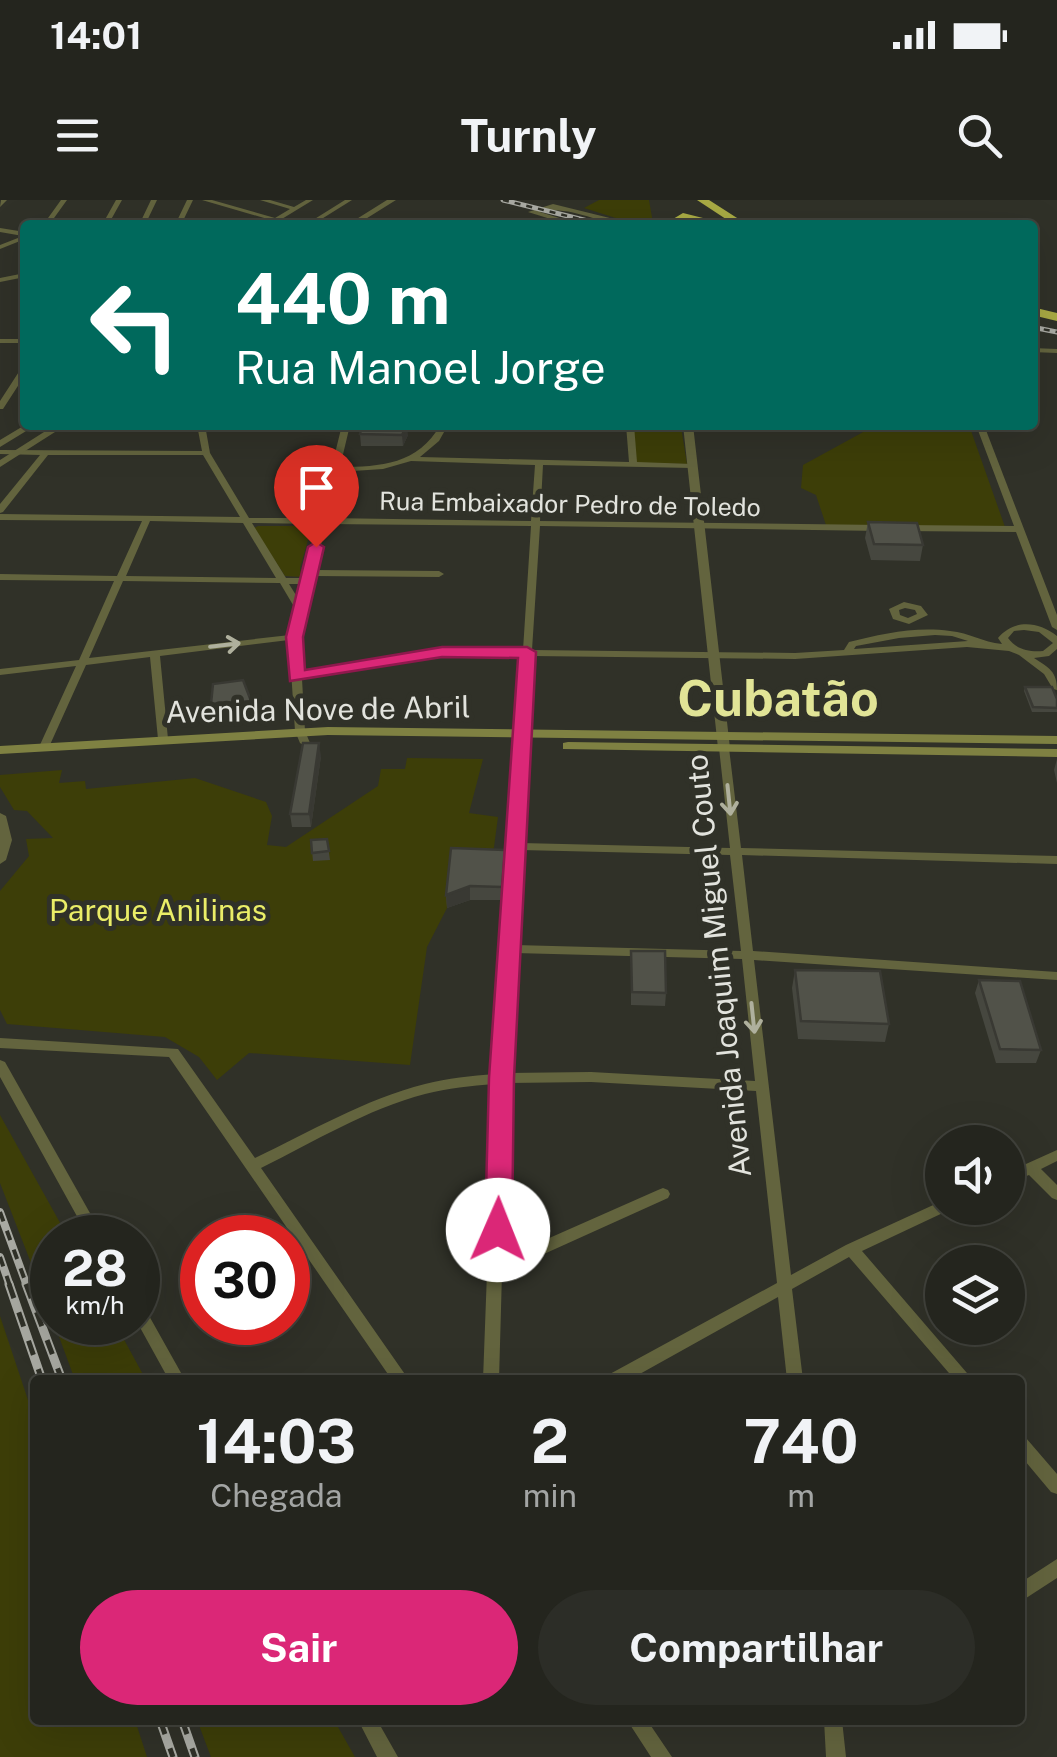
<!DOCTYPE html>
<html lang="pt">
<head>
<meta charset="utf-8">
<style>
  body { margin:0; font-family:"Public Sans",sans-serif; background:#2c2d27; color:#f1f3f6; height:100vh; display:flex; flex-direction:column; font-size:38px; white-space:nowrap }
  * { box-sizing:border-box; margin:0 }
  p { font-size:32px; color:#a3a5a4 }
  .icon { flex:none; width:55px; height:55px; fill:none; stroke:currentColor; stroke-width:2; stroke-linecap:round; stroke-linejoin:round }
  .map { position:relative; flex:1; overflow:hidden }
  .panel { position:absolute; left:30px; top:1175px; width:995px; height:350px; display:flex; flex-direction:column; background:#24251e; border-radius:10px; box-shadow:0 10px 40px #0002,0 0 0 2px #41423c }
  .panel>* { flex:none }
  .banner { position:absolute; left:20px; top:20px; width:1018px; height:210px; border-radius:10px; box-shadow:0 10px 40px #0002,0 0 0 2px #41423c; background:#00695c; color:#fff; overflow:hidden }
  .fabs { position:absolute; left:925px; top:925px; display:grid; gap:20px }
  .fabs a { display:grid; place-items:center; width:100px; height:100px; border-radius:50%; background:#24251e; box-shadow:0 10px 40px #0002,0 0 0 2px #41423c; font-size:50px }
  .speed { position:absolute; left:30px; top:1015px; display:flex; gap:20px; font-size:50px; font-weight:700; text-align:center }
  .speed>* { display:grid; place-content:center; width:130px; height:130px; border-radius:50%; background:#24251e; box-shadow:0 10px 40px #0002,0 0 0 2px #41423c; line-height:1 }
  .speed small { font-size:25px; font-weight:400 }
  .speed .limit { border:15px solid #d22; background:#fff; color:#111 }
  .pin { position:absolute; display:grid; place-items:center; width:85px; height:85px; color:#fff; margin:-102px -42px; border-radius:50% 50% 50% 0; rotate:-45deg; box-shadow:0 0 10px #0007 }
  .pin .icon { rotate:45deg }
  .me { position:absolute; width:110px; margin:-55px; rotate:1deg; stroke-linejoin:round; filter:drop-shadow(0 0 8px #0008) }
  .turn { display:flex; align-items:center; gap:35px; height:210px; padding:0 50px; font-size:45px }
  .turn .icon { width:130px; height:130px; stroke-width:2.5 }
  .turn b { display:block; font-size:70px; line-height:85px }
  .eta { display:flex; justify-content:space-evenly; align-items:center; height:170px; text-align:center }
  .eta b { font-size:60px; font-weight:700; line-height:70px }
  .cta { display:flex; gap:20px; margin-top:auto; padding:20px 50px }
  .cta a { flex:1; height:115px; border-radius:60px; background:#db2777; color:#fff; font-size:40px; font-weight:700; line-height:115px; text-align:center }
  .cta a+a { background:#2c2d27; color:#f1f3f6 }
  .status { display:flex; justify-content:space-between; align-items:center; height:70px; padding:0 50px; background:#24251e; direction:ltr }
  .status svg { height:28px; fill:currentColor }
  header { display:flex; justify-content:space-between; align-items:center; height:130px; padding:0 50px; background:#24251e; font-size:45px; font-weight:700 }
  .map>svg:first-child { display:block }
</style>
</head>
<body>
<div class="status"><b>14:01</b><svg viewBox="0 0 49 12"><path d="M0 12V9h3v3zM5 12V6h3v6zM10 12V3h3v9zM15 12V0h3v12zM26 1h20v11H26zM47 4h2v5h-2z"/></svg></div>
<header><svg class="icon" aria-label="menu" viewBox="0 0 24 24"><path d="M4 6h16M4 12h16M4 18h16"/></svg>Turnly<svg class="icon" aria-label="search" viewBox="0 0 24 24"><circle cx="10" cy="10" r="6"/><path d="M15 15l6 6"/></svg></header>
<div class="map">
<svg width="1057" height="1557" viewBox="0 0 1057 1557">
  <rect width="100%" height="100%" fill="#303128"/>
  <path fill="#3d3e08" d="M599,0h50l4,23 -15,2 -54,-17z
    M876,225h93l36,102 -179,-2 -10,-30 -15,-7 2,-23z
    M633,226l48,1 6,37 -51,-1z
    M258,326h54l-12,42 2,9 -17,-1 -31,-48z
    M407,558l76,1 -14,54 29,4 -6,45h-40l-5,46 -20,39 -17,118 -161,-12 -32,27 -18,-23 -34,-20 -158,-13 -7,-14v-119l29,-35 -3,-17 27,-1 -26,-27 -13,-1 -14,-23v-12l62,-5 -3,13 26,-2 1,8 109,-11 71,24 6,14 -5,29 19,2 92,-61 3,-17h24z
    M0,915l68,122 -16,1v79l-52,-134z
    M0,1116l35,105v299h100l12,37h-147z
    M54,1123h61l31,57h-71z
    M197,1520h137l21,37h-144z"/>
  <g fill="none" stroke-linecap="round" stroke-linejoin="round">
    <path fill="#63643e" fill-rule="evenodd" d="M1,0h6l-7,7z
      M61,0h6l-18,25h-6z
      M116,0h6l-14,25h-6z
      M151,0h6l-12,25h-6z
      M187,0h6l-12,25h-6z
      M202,0h10l63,18 15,-9 -30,-9h10l24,7 12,-7h7l-41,25 -6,-1 5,-4z
      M345,0h7l-40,25h-7z
      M450,20l8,5 -10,-2z
      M0,28l25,4v7l-25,10v-4l23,-9 -23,-4z
      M25,73v4l-25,5v-4z
      M0,139h25v4h-25z
      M1032,148l25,1v4l-25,-1z
      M22,167h3v8l-22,34h-3v-8z
      M197,225h8l5,28 39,65h70l23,-93h8l-10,42c40,0 79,-3 100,-42h8l-9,16 -19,16 209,5 -3,-37h8l3,37 56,2 4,2 -4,2 -150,-3 -3,56 342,4 4,3 -4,3 -342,-5 -8,124 263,3 49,-3 5,-8c32,-8 67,-16 101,-11 20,2 32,11 52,13l-4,-6c16,-19 40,-17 59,-2v13l-8,7 -15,2c15,10 23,13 23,32l-4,-1 -9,-15 -25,-19 -10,-4 -42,-4 -172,12 -263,-3 -11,187 209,5 -11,-100 5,-3 5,3 12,100 316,8v8l-315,-9 11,96 304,21v8l-303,-20 37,315 55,-30 96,-44v7h7l-2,3 -85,40 111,129h-18l-106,-123 -57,32 11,91h-16l-9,-83 -149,83h-23l2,-5 169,-92 -21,-192 -165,-9 -83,1 -6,176 156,-69 5,-2 5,2 2,4 -2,4 -166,75 -3,107h-16l11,-296c-23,2 -46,4 -69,10 -58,15 -111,48 -164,74l148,212h-17l-223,-323 -169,-9v-10l178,11 77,109c55,-26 110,-59 170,-74 23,-6 46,-8 70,-10l27,-418 -80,-1 -140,24 3,52 5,12 -5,3 -5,-3 -5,-12 -6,-91 -129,16 8,83 -5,3 -5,-3 -8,-82 -64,8 -37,82 -5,3 -5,-3 37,-81 -76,9v-6l79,-9 35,-79 -114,-1v-6l117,2 25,-55 -142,-1v-6l240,3 -37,-62h-155l-45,57 -3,1v-9l40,-49 -40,-1v-4l202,1zM411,261l124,4 -4,56 -204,-3 11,-46 45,-3zM150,321l93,2 33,55 -150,-2zM252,323l66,1 -14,54h-18zM326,324l205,2 -8,124 -81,-1 -141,24 -2,-36 15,-61 125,1 5,-3 -5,-3 -124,-1zM123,381l157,2 16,27 -6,25 -201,23zM289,384h14l-4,16zM1024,430l15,2 14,11 -10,8c-14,1 -26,-1 -35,-13l6,-7zM935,435l17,1 16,5 -114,8 2,-3 43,-8zM521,650l209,5 11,96 -226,-6zM515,753l227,6 13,122 -164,-9 -83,1z
      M708,225h133l-4,2h-125z
      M976,225h8l73,190v15l-5,-3 -36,-95 -114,-1 -4,-3 4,-3 112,1z
      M904,402l17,4 7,9 -19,9 -16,-5 -4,-10zM905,408l10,2 2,4 -9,4 -8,-3 -1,-5z
      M0,613l6,3 6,24 -6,20 -6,4z
      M0,860l5,2 99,176h-15l-89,-161z
      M1057,950v11l-16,8 16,16v15l-5,-2 -23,-23 -21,8v-11z
      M138,1103l5,2 42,75h-16l-32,-58z
      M1020,1235l6,3 31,36v20l-6,-2 -31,-37z
      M1057,1359v19l-37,24v-19z
      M358,1520h19l21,37h-21z
      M627,1520h20l25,37h-21z
      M824,1520h18l4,37h-20z"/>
    <path fill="#63643e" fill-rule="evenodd" d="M387,0h9l-40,25h-9z
      M553,4l77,19 1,2c-31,0 -62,-21 -91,-13l42,13h-12l-42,-13z
      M25,225h11l-36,22v-7z
      M55,225h11l-66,42v-7z
      M683,225h10l37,323 -6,4 -6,-4z"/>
    <path fill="#7f8142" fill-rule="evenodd" d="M328,527l729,9v8l-729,-9 -328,19v-8z
      M568,542l489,7v8l-494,-8v-6z"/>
    <path fill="#a9ab44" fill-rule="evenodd" d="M697,0h12l39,25h-13z
      M683,13l40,10 1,2 -39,-5 -9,5h-13z
      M1032,107l25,6v8l-25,-6z"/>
    <defs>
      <path id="rail-far2" d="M503,0l101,25
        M1032,127l25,5"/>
      <path id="rail-far1" d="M0,1012l27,74
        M0,1057l10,29"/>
      <path id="rail" d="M9,1084l33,96
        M26,1084l36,96
        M160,1520l13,37
        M182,1520l13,37"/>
    </defs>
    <use href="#rail-far2" stroke="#a9aaa3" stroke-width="5"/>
    <use href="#rail-far1" stroke="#a9aaa3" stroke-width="8"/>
    <use href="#rail" stroke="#a9aaa3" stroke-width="9"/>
    <use href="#rail-far2" stroke="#303128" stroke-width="2.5" stroke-dasharray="6" stroke-linecap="butt"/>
    <use href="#rail-far1" stroke="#303128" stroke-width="4" stroke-dasharray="10" stroke-linecap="butt"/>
    <use href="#rail" stroke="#303128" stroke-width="5" stroke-dasharray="15" stroke-linecap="butt"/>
  </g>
  <path fill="#46473f" d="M360,234l48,1 -5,11h-42z
    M868,322l55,23 -3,16 -49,-1 -6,-22z
    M1025,487l32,12v13h-25l-8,-21z
    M251,501l1,13 -39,3 -2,-13z
    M321,556l-10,71h-19l-2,-13z
    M1057,559v24l-3,-13z
    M327,639l3,21 -17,1 -2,-21z
    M505,663l-3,37h-32l-23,8 -1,-13z
    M631,751l35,42 -1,13 -34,-1z
    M795,770l94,54 -4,18 -87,-3 -6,-51z
    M979,780l62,70 -5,13h-40l-21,-70z"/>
  <path fill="#393933" d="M407,225l1,10 -5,11 -1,-11z
    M319,543l2,13 -10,71 -2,-13z
    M470,686v14l-23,8 -1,-13z"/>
  <path fill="#515249" stroke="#393933" stroke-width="2.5" d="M362,225h45l-5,10 -42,-1z
    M868,322l49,1 6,22 -49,-1z
    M243,480l8,21 -40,3 2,-20z
    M1025,487h27l5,12v9l-24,-1z
    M303,543h16l-10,71h-19z
    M327,639l2,12 -17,2 -1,-13z
    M451,648l54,2 -3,37 -32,-1 -24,9z
    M631,751h34l1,42 -34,-1z
    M795,770l85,1 9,53 -88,-3z
    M979,780l41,1 21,69 -41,-1z"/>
  <defs><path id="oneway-shaft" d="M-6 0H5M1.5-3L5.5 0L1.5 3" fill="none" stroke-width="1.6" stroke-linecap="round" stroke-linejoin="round" transform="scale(2.5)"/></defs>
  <g stroke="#afb09d">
    <use href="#oneway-shaft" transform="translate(225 445) rotate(-7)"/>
    <use href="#oneway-shaft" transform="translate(729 600) rotate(84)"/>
    <use href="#oneway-shaft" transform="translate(753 818) rotate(84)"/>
  </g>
  <path fill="#db2777" stroke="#8e194d" stroke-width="2.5" d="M316,342l8,5 -21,90 2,33 137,-23h85l9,5 -22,426 -2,152 -14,11 -13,-11 4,-152 29,-420 -76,-1 -152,24 -4,-44 22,-90z"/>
  <g text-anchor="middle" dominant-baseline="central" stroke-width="10" stroke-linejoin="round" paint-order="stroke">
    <g font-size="25" fill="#e2e3dd" stroke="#303128">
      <text transform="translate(570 304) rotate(1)">Rua Embaixador Pedro de Toledo</text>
    </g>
    <g font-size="30" fill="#e2e3dd" stroke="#303128">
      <text transform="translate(318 509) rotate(-1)">Avenida Nove de Abril</text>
      <text transform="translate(718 766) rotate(-96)">Avenida Joaquim Miguel Couto</text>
    </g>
    <g font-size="30" fill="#eaed67" stroke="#303128">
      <text x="158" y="710">Parque Anilinas</text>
    </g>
    <g font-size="50" font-weight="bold" fill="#e1e496" stroke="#303128">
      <text x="778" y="497">Cubatão</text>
    </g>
  </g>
</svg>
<div class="fabs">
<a><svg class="icon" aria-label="sound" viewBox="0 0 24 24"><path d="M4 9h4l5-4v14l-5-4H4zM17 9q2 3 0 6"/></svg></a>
<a><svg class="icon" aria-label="layers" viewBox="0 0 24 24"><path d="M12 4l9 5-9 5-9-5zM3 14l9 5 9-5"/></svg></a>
</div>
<div class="speed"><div>28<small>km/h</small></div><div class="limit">30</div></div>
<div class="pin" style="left:316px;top:347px;background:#d93025"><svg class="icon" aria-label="arrive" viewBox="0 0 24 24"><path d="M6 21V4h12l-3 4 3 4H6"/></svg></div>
<svg class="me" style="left:498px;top:1030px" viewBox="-20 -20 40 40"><circle r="19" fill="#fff"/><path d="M0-13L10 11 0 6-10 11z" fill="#db2777"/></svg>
<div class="banner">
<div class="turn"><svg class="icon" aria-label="left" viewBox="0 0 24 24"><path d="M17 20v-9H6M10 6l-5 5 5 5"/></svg><div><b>440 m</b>Rua Manoel Jorge</div></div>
</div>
<section class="panel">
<div class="eta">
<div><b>14:03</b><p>Chegada</p></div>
<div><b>2</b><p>min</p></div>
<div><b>740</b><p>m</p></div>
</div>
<div class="cta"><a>Sair</a><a>Compartilhar</a></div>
</section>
</div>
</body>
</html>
